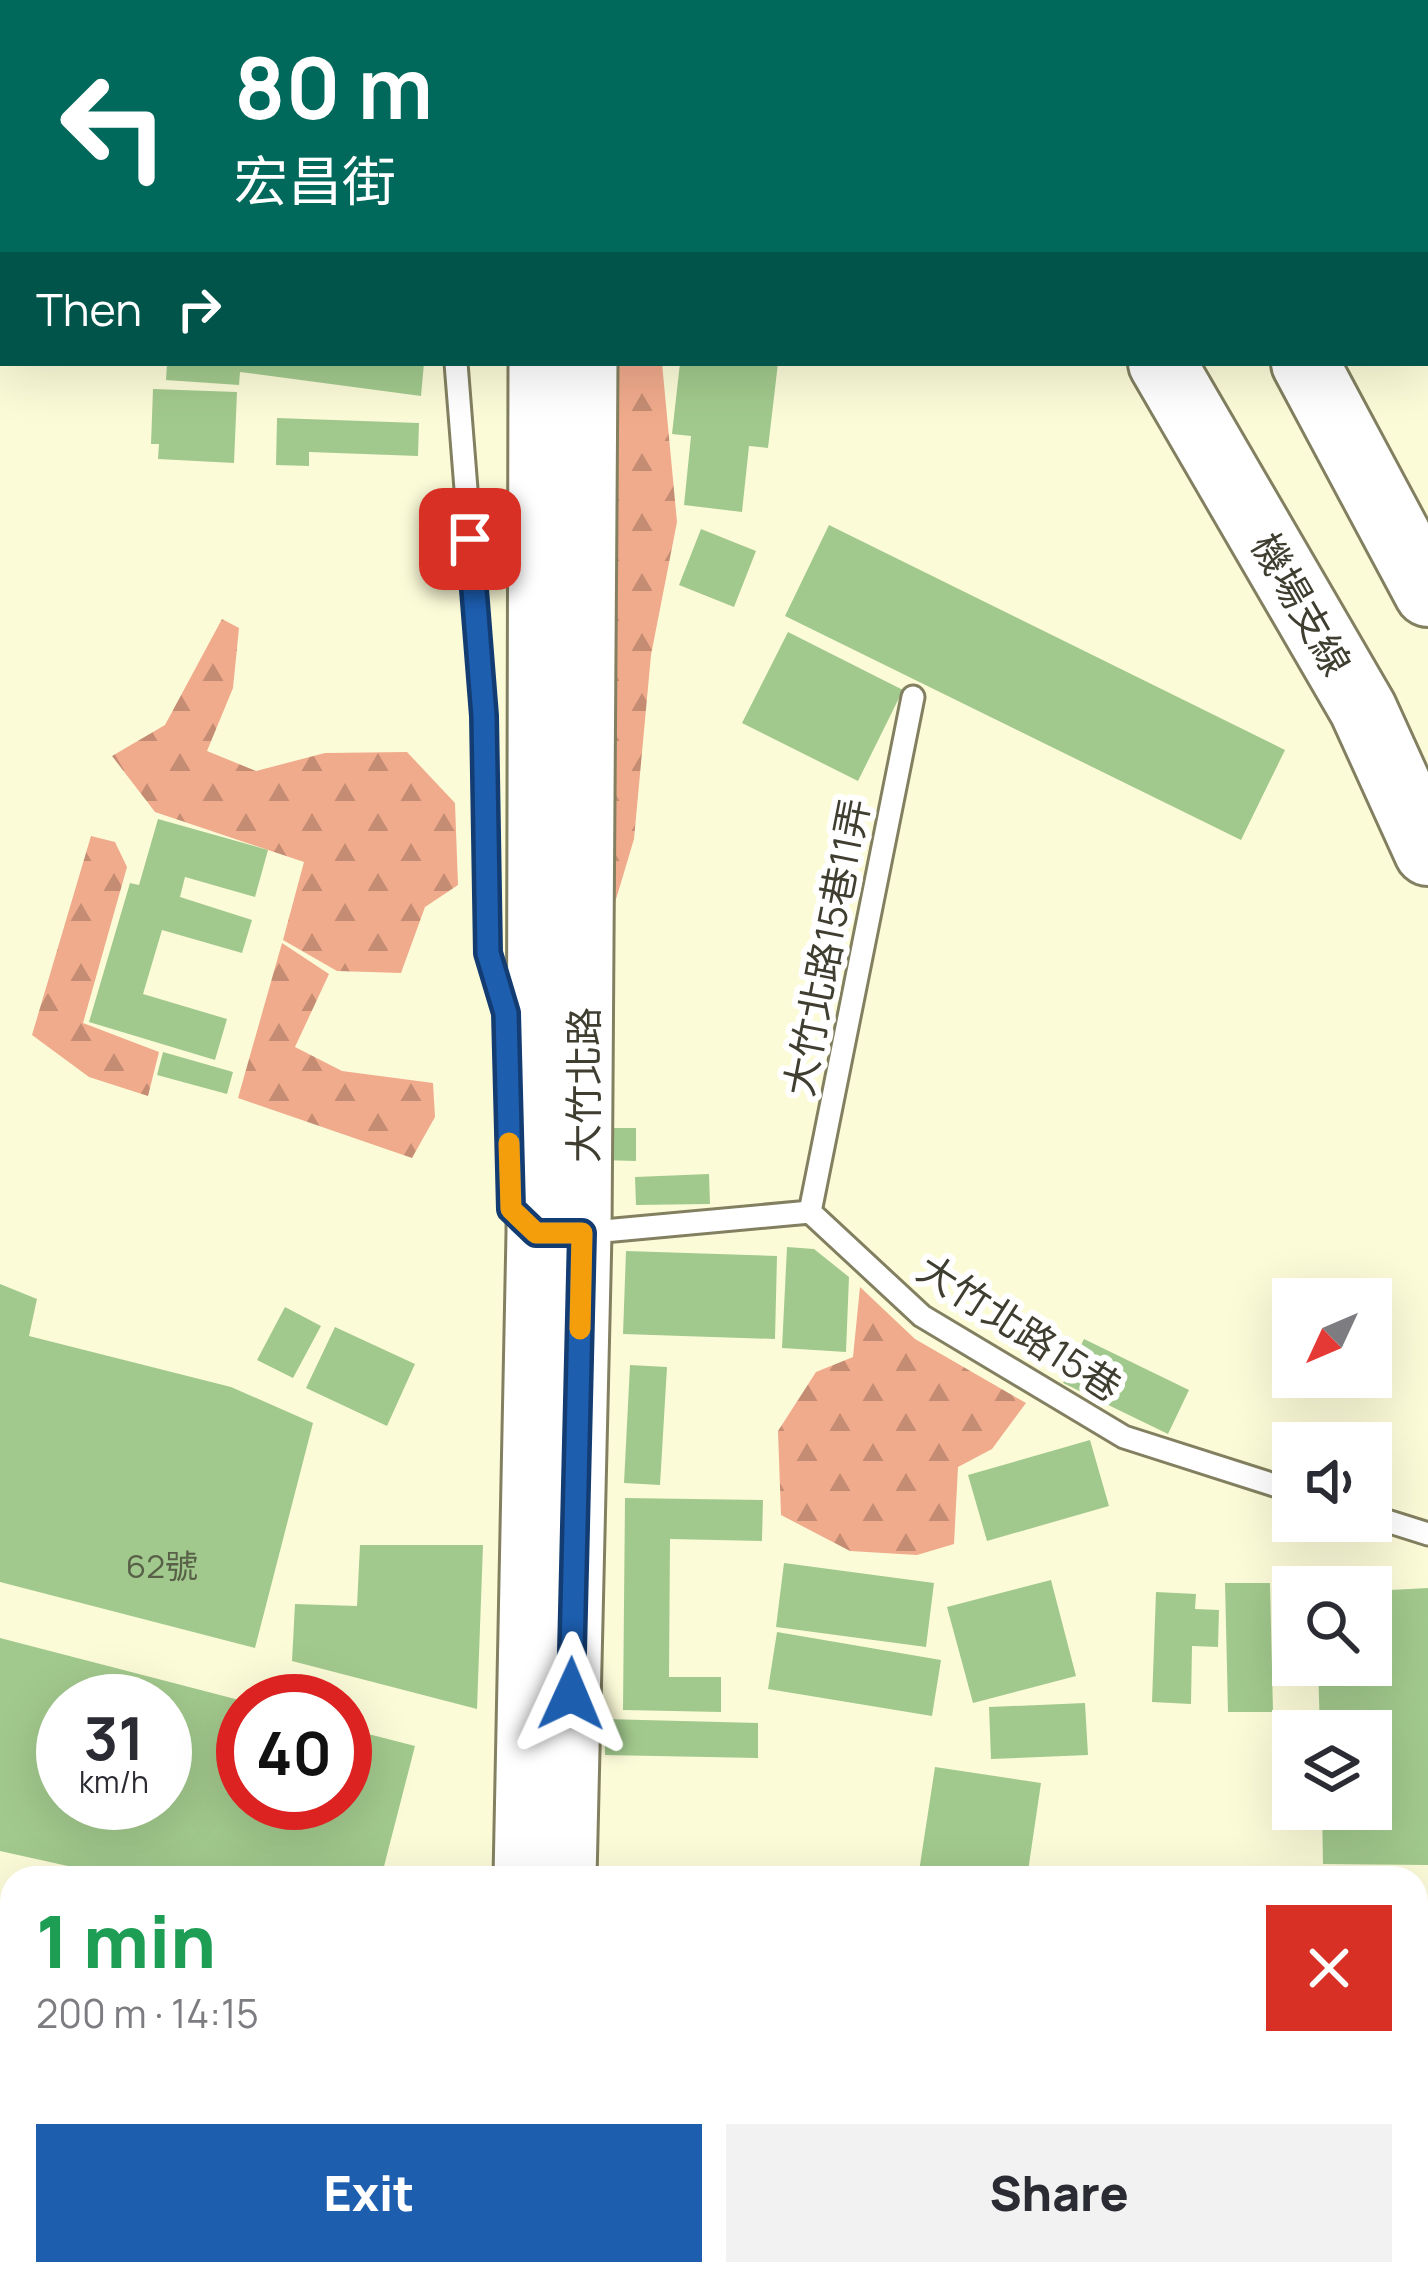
<!DOCTYPE html>
<html lang="en">
<head>
<meta charset="utf-8">
<style>
  body { margin:0; font-family:Manrope,"Noto Sans TC",sans-serif; background:#f2f2f3; color:#2b2b33; height:100vh; display:flex; flex-direction:column; font-size:45px; white-space:nowrap }
  * { box-sizing:border-box; margin:0 }
  p { font-size:39px; color:#7c7c81 }
  .icon { flex:none; width:66px; height:66px; fill:none; stroke:currentColor; stroke-width:2; stroke-linecap:round; stroke-linejoin:round }
  .map { position:relative; flex:1; overflow:hidden }
  .drawer { position:absolute; left:0px; top:1866px; width:1428px; height:420px; display:flex; flex-direction:column; background:#fff; border-radius:36px 36px 0 0; box-shadow:0 12px 48px #0002 }
  .drawer>* { flex:none }
  .guide { position:absolute; left:0px; top:0px; width:1428px; height:366px; box-shadow:0 12px 48px #0002; background:#00695c; color:#fff; overflow:hidden }
  .needle { width:78px; rotate:226deg }
  .buttons { position:absolute; left:1272px; top:1278px; display:grid; gap:24px }
  .buttons a { display:grid; place-items:center; width:120px; height:120px; border-radius:0px; background:#fff; box-shadow:0 12px 48px #0002; font-size:60px }
  .speed { position:absolute; left:36px; top:1674px; display:flex; gap:24px; font-size:60px; font-weight:700; text-align:center }
  .speed>* { display:grid; place-content:center; width:156px; height:156px; border-radius:50%; background:#fff; box-shadow:0 12px 48px #0002; line-height:1 }
  .speed small { font-size:30px; font-weight:400 }
  .speed .limit { border:18px solid #d22; background:#fff; color:#111 }
  .pin { position:absolute; display:grid; place-items:center; width:102px; height:102px; color:#fff; margin:-51px; border-radius:24px; box-shadow:0 6px 18px #0006 }
  .me { position:absolute; width:132px; margin:-66px; rotate:1deg; stroke-linejoin:round; filter:drop-shadow(0 0 9px #0008) }
  .turn { display:flex; align-items:center; gap:42px; height:252px; padding:0 36px; font-size:54px }
  .turn .icon { width:156px; height:156px; stroke-width:2.5 }
  .turn b { display:block; font-size:84px; line-height:102px }
  .then { display:flex; align-items:center; height:114px; padding:0 36px; background:#0003; gap:24px; font-size:45px }
  .round { display:grid; place-items:center; flex:none; width:126px; height:126px; border-radius:0px; background:#f2f2f3 }
  .headline { display:flex; align-items:center; justify-content:space-between; height:204px; padding:0 36px }
  h1 { font-size:72px; font-weight:800; line-height:90px; color:#1e9e55 }
  .action { display:flex; gap:24px; margin-top:auto; padding:24px 36px }
  .action a { flex:1; height:138px; border-radius:0px; background:#1d5eaf; color:#fff; font-size:48px; font-weight:800; line-height:138px; text-align:center }
  .action a+a { background:#f2f2f3; color:#2b2b33 }
  .map>svg:first-child { display:block }
</style>
</head>
<body>
<div class="map">
<svg width="1428" height="2286" viewBox="0 0 1428 2286">
  <defs>
    <pattern id="forest-firs" width="22" height="20" patternUnits="userSpaceOnUse" patternTransform="scale(3)"><rect width="22" height="20" fill="#f0aa8c"/><path d="M5 1l3.5 6h-7zM16 11l3.5 6h-7z" fill="#c48c73"/></pattern>
  </defs>
  <rect width="100%" height="100%" fill="#fcfbd8"/>
  <path fill="url(#forest-firs)" d="M611,363h51l15,159 -26,133 -17,184 -20,67 -20,-21z
    M222,619l17,9 -6,60 -26,63 49,20 69,-18 82,-1 48,51 3,82 -33,22 -24,66 -64,-2 -54,-31 21,-78 -149,-50 -43,-56 53,-31z
    M91,836l24,6 12,25 -44,156 76,29 -11,44 -59,-19 -57,-42z
    M282,943l47,31 -34,73 47,24 91,12 2,34 -23,41 -174,-60z
    M860,1287l55,52 111,64 -34,46 -34,18 -4,77 -37,11 -67,-4 -69,-36 -3,-84 38,-59 37,-15z"/>
  <path fill="#a2c98d" fill-rule="evenodd" d="M167,363h257l-3,33 -181,-24 -1,13 -73,-5z
    M680,363h98l-10,85 -19,-2 -7,66 -58,-7 7,-69 -19,-2z
    M153,389l84,3 -3,71 -76,-4 1,-15h-8z
    M277,418l142,5 -1,33 -109,-4v14l-33,-1z
    M829,525l456,225 -44,90 -456,-224z
    M701,529l55,22 -22,56 -55,-22z
    M788,632l115,58 -45,91 -116,-58z
    M158,819l110,31 -13,47 -70,-20 -5,20 72,23 -10,33 -80,-23 -19,64 84,25 -12,41 -126,-38 41,-139 9,2z
    M163,1052l70,20 -6,22 -70,-19z
    M598,1128h38v33l-37,-1z
    M709,1174l1,30 -74,1 -1,-28z
    M787,1247l27,2 35,28 -3,75 -64,-4z
    M626,1251l151,5 -2,83 -152,-5z
    M0,1284l37,15 -8,37 202,51 82,36 -58,225 -255,-66z
    M285,1307l36,19 -28,52 -36,-18z
    M335,1327l80,37 -28,62 -81,-38z
    M1084,1339l105,51 -21,44 -105,-51z
    M630,1365l37,2 -7,118 -36,-2z
    M1090,1440l19,66 -122,35 -19,-66z
    M625,1498l138,2 -1,41 -92,-2 -1,138h52v35l-98,-2z
    M360,1545h123l-6,164 -185,-48 3,-57 62,2z
    M784,1563l150,20 -8,64 -150,-20z
    M1051,1580l25,96 -103,27 -26,-96z
    M1225,1583h45l3,129h-45z
    M1428,1588v277l-105,-1 -1,-55h49v-78h-51l-2,-66h53v-74z
    M1156,1592l40,2 -1,15 24,1 -1,37 -26,-1 -1,58 -39,-2z
    M777,1632l164,28 -9,56 -164,-27z
    M0,1638l243,63v102h102v-75l70,18 -34,132h-259l-122,-27zM63,1701h102v102h-102z
    M1085,1703l3,52 -97,4 -2,-52z
    M605,1719l153,4v35l-153,-3z
    M935,1767l106,16 -14,95h-109z"/>
  <g fill="none" stroke-linecap="round" stroke-linejoin="round">
    <defs>
      <path id="lane" d="M448,0v3
        M0,251h3
        M456,363l28,353 4,237 18,60 2,114
        M810,1212l103,-515
        M582,1233l228,-21 112,104 202,121 169,54
        M1371,1516l57,18
        M1416,1926l12,-1
        M0,1930l12,3"/>
      <path id="secondary" d="M541,3v-3
        M591,3v-3
        M523,1878l13,-645 2,-870
        M567,1878l15,-645 6,-870
        M516,2286v-12
        M560,2286v-12"/>
      <path id="highway" d="M941,0l2,3
        M1088,0l2,3
        M1162,363l201,346 65,143
        M1305,363l123,230"/>
    </defs>
    <use href="#lane" stroke="#828060" stroke-width="27"/>
    <use href="#secondary" stroke="#828060" stroke-width="63"/>
    <use href="#highway" stroke="#828060" stroke-width="72"/>
    <use href="#lane" stroke="#fff" stroke-width="21"/>
    <use href="#secondary" stroke="#fff" stroke-width="57"/>
    <use href="#highway" stroke="#fff" stroke-width="66"/>
  </g>
  <g fill="none" stroke-linecap="round" stroke-linejoin="round">
    <defs>
      <path id="route" d="M470,539l14,177 4,237 18,60 5,196 25,24h46l-11,461"/>
    </defs>
    <use href="#route" stroke="#133d72" stroke-width="30"/>
    <use href="#route" stroke="#1d5eaf" stroke-width="21"/>
    <path stroke="#f59e0b" stroke-width="21" d="M509,1143l2,66 25,24h46l-2,96"/>
  </g>
  <g text-anchor="middle" dominant-baseline="central" stroke-width="12" stroke-linejoin="round" paint-order="stroke">
    <g font-size="33" fill="#586147">
      <text x="162" y="1565">62號</text>
    </g>
    <g font-size="39" fill="#3f3e30" stroke="#fff">
      <text transform="translate(1302 604) rotate(60)">機場支線</text>
      <text transform="translate(826 947) rotate(-79)">大竹北路15巷11弄</text>
      <text transform="translate(583 1085) rotate(-90)">大竹北路</text>
      <text transform="translate(1020 1327) rotate(33)">大竹北路15巷</text>
    </g>
  </g>
</svg>
<div class="buttons">
<a><svg class="needle" viewBox="-14 -14 28 28"><path d="M0-13l5 13h-10z" fill="#e53935"/><path d="M0 13l5-13h-10z" fill="#7c7c81"/></svg></a>
<a><svg class="icon" aria-label="sound" viewBox="0 0 24 24"><path d="M4 9h4l5-4v14l-5-4H4zM17 9q2 3 0 6"/></svg></a>
<a><svg class="icon" aria-label="search" viewBox="0 0 24 24"><circle cx="10" cy="10" r="6"/><path d="M15 15l6 6"/></svg></a>
<a><svg class="icon" aria-label="layers" viewBox="0 0 24 24"><path d="M12 4l9 5-9 5-9-5zM3 14l9 5 9-5"/></svg></a>
</div>
<div class="speed"><div>31<small>km/h</small></div><div class="limit">40</div></div>
<div class="pin" style="left:470px;top:539px;background:#d93025"><svg class="icon" aria-label="arrive" viewBox="0 0 24 24"><path d="M6 21V4h12l-3 4 3 4H6"/></svg></div>
<svg class="me" style="left:571px;top:1694px" viewBox="-20 -20 40 40"><path d="M0-17L14 15 0 8-14 15z" fill="#1d5eaf" stroke="#fff" stroke-width="4"/></svg>
<div class="guide">
<div class="turn"><svg class="icon" aria-label="left" viewBox="0 0 24 24"><path d="M17 20v-9H6M10 6l-5 5 5 5"/></svg><div><b>80 m</b>宏昌街</div></div>
<div class="then">Then<svg class="icon" aria-label="right" viewBox="0 0 24 24"><path d="M7 20v-9h11M14 6l5 5-5 5"/></svg></div>
</div>
<section class="drawer">
<div class="headline"><div><h1>1 min</h1><p>200 m · 14:15</p></div><a class="round" style="background:#d93025;color:#fff"><svg class="icon" aria-label="close" viewBox="0 0 24 24"><path d="M6 6l12 12M18 6L6 18"/></svg></a></div>
<div class="action"><a>Exit</a><a>Share</a></div>
</section>
</div>
</body>
</html>
